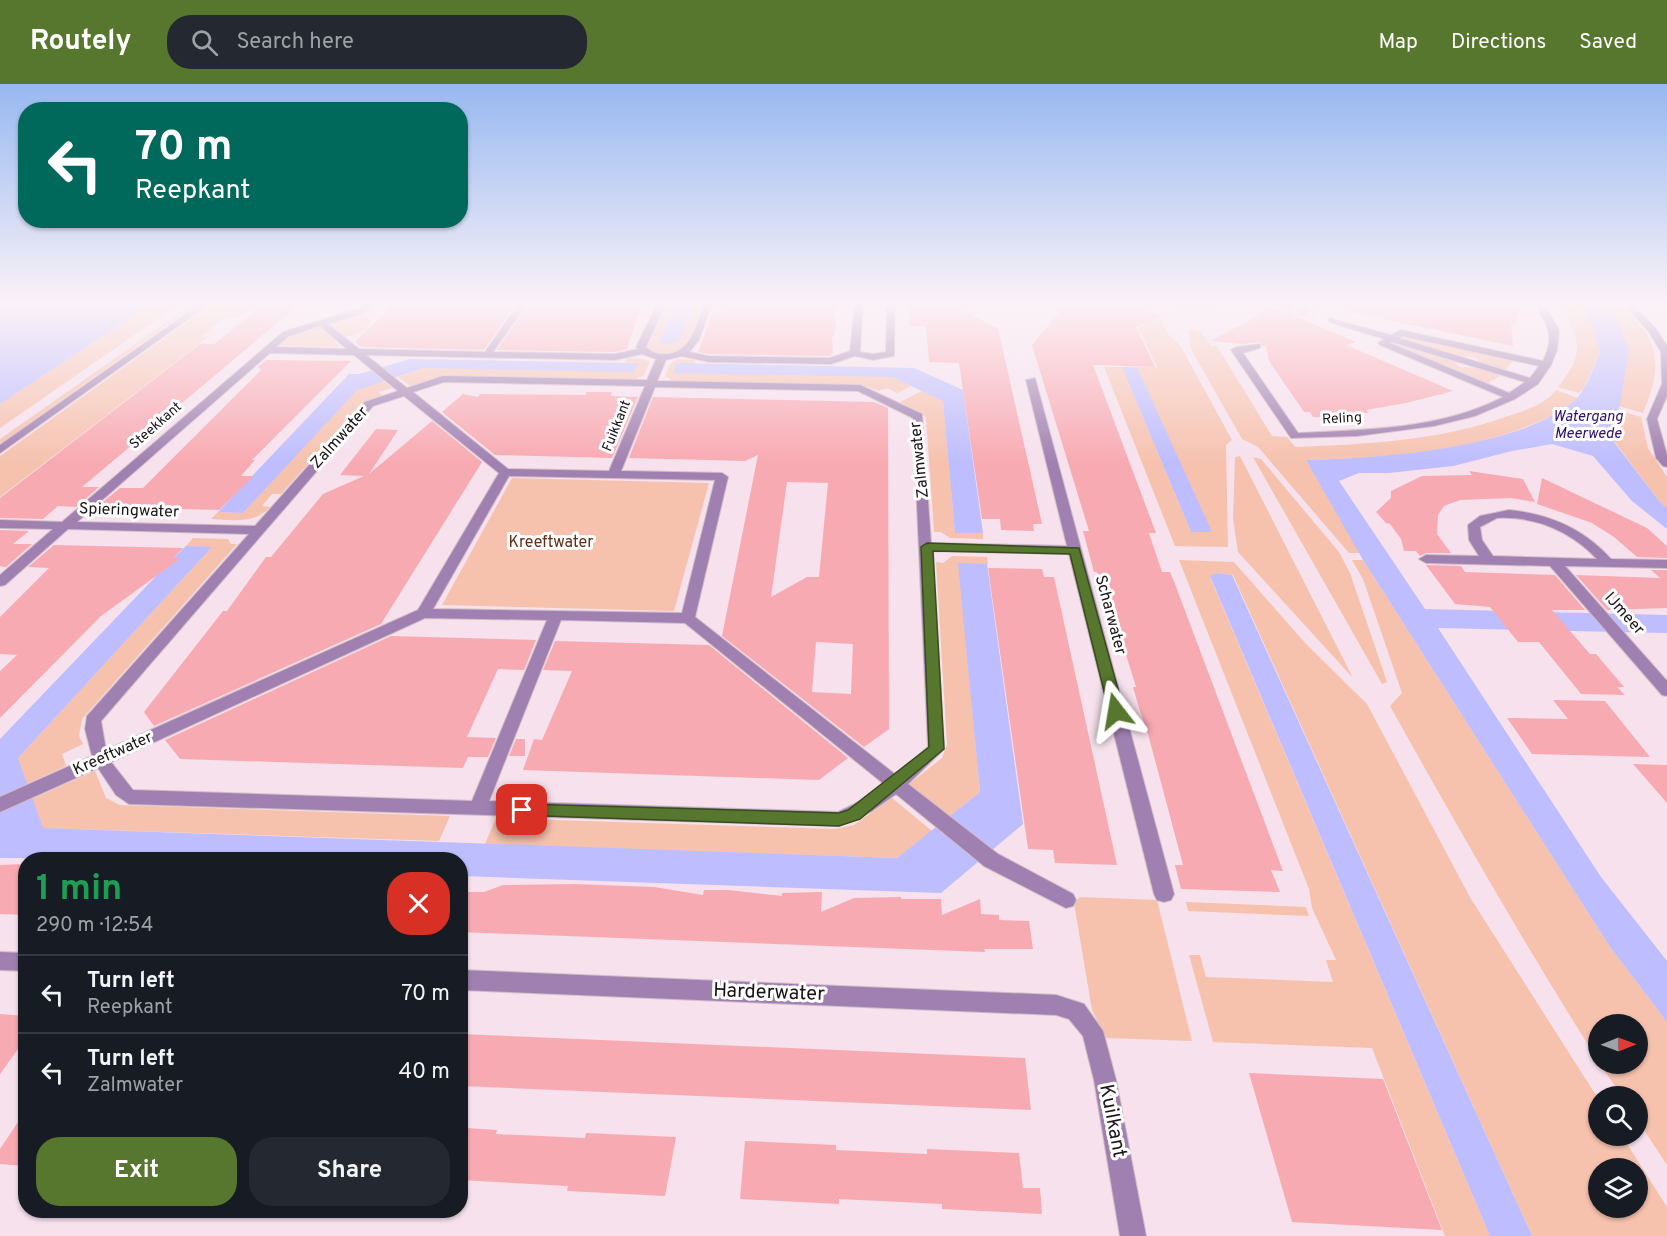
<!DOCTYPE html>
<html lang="en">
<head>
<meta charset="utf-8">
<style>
  body { margin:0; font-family:Overpass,sans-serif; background:#242831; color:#f1f3f6; height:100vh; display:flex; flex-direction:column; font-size:22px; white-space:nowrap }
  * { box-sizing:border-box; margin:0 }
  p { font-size:20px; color:#9ea1a6 }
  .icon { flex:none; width:33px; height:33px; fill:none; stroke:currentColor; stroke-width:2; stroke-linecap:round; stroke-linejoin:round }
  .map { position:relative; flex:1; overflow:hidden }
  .sheet { position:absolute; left:18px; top:768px; width:450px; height:366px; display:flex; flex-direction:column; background:#171b24; border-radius:24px; box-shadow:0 2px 4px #0004 }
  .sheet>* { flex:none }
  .hud { position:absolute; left:18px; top:18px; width:450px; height:126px; border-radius:24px; box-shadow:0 2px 4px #0004; background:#00695c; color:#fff; overflow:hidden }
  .needle { width:39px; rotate:89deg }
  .buttons { position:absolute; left:1588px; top:930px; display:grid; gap:12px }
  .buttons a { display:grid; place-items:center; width:60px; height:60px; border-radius:50%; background:#171b24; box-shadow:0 2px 4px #0004; font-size:30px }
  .pin { position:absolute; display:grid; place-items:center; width:51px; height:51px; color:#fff; margin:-26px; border-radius:12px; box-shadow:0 3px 9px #0006 }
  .me { position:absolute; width:66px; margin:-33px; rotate:346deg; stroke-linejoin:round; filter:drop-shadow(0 0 4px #0008) }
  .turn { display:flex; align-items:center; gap:21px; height:126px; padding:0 18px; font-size:27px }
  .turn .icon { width:78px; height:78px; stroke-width:2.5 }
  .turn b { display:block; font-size:42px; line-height:51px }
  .round { display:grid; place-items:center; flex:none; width:63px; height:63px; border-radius:24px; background:#242831 }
  .summary { display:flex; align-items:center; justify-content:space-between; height:102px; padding:0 18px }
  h1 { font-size:36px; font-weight:700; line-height:45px; color:#1e9e55 }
  .primary-button { display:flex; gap:12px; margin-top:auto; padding:12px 18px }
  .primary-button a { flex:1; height:69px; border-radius:24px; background:#57772e; color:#fff; font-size:24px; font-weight:700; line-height:69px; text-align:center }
  .primary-button a+a { background:#242831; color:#f1f3f6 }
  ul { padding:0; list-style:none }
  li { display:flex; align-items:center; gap:18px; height:78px; padding:0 18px; border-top:2px solid #363941 }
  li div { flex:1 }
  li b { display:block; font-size:22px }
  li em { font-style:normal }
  header { display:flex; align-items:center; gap:36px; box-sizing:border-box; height:84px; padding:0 30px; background:#57772e; color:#fff }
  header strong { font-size:28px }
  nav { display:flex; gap:33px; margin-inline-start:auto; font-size:21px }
  .search { width:420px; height:54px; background:#242831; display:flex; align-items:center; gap:15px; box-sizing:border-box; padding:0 21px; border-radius:24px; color:#9ea1a6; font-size:22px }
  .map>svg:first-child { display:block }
</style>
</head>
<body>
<header>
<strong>Routely</strong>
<div class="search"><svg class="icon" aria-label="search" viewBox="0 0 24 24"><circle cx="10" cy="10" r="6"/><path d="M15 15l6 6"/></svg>Search here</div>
<nav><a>Map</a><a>Directions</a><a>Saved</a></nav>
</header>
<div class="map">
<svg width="1667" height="1152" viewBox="0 0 1667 1152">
  <rect width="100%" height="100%" fill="#f6e1ed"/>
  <path fill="#f6c2ae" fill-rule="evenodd" d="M154,218h28l-182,126v-24z
    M195,218h5l-200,142v-5z
    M215,218h45l-24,16h-12l-23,19 6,1 -4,3 -203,156v-41z
    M667,218h9l-17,40 7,3 13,-3 16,-40h8c-7,20 -11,52 -38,51 -8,0 -12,-2 -18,-6z
    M1561,218c30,0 31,26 39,50l-16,36 -5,5 -21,-6c29,-37 21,-45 3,-85z
    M1598,218h20c42,38 46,60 25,111l-24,-7 1,-12 -6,-79z
    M361,230l10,7 -9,11 -28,9 5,5 -1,1 -59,-2 16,-12z
    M1157,234l3,1 9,16 11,10 52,95 -6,5 2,102 -53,-1 -71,-179h18l69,165h20l-74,-165h20l-19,-39z
    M1191,245l10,3 10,14h6l55,90 15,1 8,10c73,-3 144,-6 213,-31 16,-5 38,-12 48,-26l22,8c-10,7 -20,15 -31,20 -74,34 -161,40 -241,42l54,93h-11l-91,-106 -16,-8 -51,-90 -3,-18z
    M1406,252l108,24 -9,10 -24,-7 -6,-6 -18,-1 -57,-17z
    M1396,257l53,16 11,10 24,1 19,6 -15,9 -97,-39z
    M627,274l17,1 6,3 -6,13 -11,5 -181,-3 -40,10 -14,-10 26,-9 214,-5 -13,-1z
    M677,275l19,1 -2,4 -18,-1 216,14 19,9 -14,7 -10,-5 -8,3 -17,-6 -192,-4 1,-2 -6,-3 6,-13z
    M384,297l8,7 -13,4 3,4 -22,10 -79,88h-9l-10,12 8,1c-15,17 -38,13 -59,12l7,-7 25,1 113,-123z
    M922,307l21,10 12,131 28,1v6l-33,-1 -9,-6h-7l-8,-114 -4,-5 -22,-11z
    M1618,326l23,7 7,31 19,29v31l-8,-7 -45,-60z
    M1240,372l113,222 -115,-126 -5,-33 2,-62z
    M1253,373l8,2 78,93 11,21 37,109 -5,2z
    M512,394l197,5 -35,128 -232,-6z
    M193,454l35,1 3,5h6l-155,175 -3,17 4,8 -21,10 4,12 -39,18 -9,-26 193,-210 -25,-2z
    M952,472l35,1 1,7h-29l21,228 -30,24 -41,-32 33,-26 5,-14 -11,-182 7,1z
    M1179,476l55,2 72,82 61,60 104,195 128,201v36h23l45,71v29h-135l-299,-661 -15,-2 -8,4 280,659h-45l-73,-188 -159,-6 -24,-87h11l6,22 127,5 -7,-22h10l-24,-52 -3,-19zM1599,1084h39v40h-39z
    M1352,476h11l247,387 57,75v143l-29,-44v-25h-16l-22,-32h38v-40h-39v38c-74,-116 -142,-236 -209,-356l12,-13 -39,-114z
    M95,687l11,27 14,7 330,11 -11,25 -397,-13 -10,-29z
    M892,714l40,33 -35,27 -412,-14 11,-26 339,11 19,-4z
    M1080,813l77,3 35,141 -86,-3 -14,-28 -18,-107z
    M1186,818l120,5 3,9 -121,-5z"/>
  <path fill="#bdbdff" d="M0,218h154l-154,102z
    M676,218h19l-16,40 -13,3 -7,-3z
    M1574,218h24l16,13 15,33 -15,94 45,59 8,7v21l-35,-28 -39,-45 -41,-12 -40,7 -59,15 -64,7h-30l-20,8 86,128 242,6v18l-229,-5 163,249 66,84v61l-57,-75 -247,-387 -57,-100c73,-2 213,-11 269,-60 10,-8 20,-35 25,-48l-14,-41z
    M410,275l228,4 -4,9 -210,-4 -67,22 -114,123 -25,-1 131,-138h10z
    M676,279l238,5 49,22 20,143h-28l-12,-132 -51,-24 -218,-4z
    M1122,283h15l75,165h-21z
    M186,462l26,1 -194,211 25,70 854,30 83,-66 -22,-229 29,1 36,260 -82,69 -480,-17 -1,-16 -460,-2v-119l160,-167 12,-10 -2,-1z
    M1218,489l14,2 300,661h-42l-280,-660z"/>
  <path fill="#f8aab2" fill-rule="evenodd" d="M268,218h34l-220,185h17l-23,20 -18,-1 -15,13 -43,-1v-20l200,-154h14z
    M396,218h121l-33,48 -122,-3 -7,-5z
    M530,218h112l-15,47 -12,3 -118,-2z
    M729,218h105l2,24 -2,10h-2l1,17 -3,3 -121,-2 -11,-2 14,-38 13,1z
    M909,218h34l55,26 44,196h-9l1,7 -33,-1 -1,-11h-18l-23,-156 -30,-1 -3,-36h-16z
    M1068,218h51l43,14 -26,11 19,40 -62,-2 63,168h-7l13,39h8l5,12 108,287 -12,-1 9,22 -99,-3 -6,-24h8l-35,-131 -9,-26 -6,-21h3l-21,-68 -18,-47h-3l-11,-41h6l-57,-186z
    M1351,218h170l-6,23 -4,-1 2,22 -163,-34z
    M1274,223l82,35 -10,3 107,46 -47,12 -40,7 3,3h-24l4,5 -36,-1 -3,-5h-6l-35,-51 -3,-15h-4l-1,-4 -19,2 -31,-3z
    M266,276l85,1 -99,99h3l-14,16h13l-35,34 -122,-3 23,-19h23l118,-118 -3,-3z
    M586,308h26l-1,4 27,1 -26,61 -117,-3 -53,-43 21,-18 15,3 2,-3 106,1z
    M653,313l221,5 14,6 1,321 -25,18 -142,-111 36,-181 -13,6 -116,-3zM787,398l41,1 -9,94h-12l-36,20zM816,558l37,2 -2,50 -39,-2z
    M432,337l50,41 -101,162 -227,102 -10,-14 79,-101h4l39,-54h5l52,-63 41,-18 -24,-1 36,-46 22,1 -29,44z
    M1469,387l54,8 12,23 -24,-4 -51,2 -16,6 -6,9 -1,19 14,19h-25l-6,3 -4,-5h-12l-3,-12 -11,-15 -4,-1 -10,-11 15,-14v-7l31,-15 50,-1z
    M1542,394l105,50 20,18v12l-30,-1 -23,-20 -22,-14 -55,-19z
    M0,446l29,1 -16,13h19l-26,23 -6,-1z
    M54,461l129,3 -10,10h8l-80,58 -101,102v-47l17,-16 -17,-1v-37l49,-49 -21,-1z
    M1426,481l35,1 4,6 90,3 30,35h-33l38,44h6l28,33h-7l8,8 -44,-1 -42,-52h-21l-28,-35 -35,-3z
    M988,484l54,1 2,8h10l63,288 -62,-2 -2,-13 -25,-1z
    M1651,486h16v38l-60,2 -31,-35 84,3z
    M391,552l145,4 -12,30 -26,-1 -31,68 29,1 -8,19h-20l-5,11 -283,-9 -15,-19z
    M555,557l154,4 139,113 -29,22 -296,-10 11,-31 8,1 30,-69 -29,-1z
    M1553,616l52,1 45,56 -118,-3 -25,-36 61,1z
    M516,655h9v17h-16z
    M1633,680l34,1v38z
    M26,780v51l-26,-1v-49z
    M575,800l79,3 49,8 1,-5h24l54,6v-3l40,-1 -1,20 33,-14 47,-1v2h40l1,16 38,-16 1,15 18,1v5l30,1 4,28h-49l1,3 -525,-20v-22l8,-18h16l19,-7z
    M0,930l26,2v22l-26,36z
    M460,950l565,24 6,52 -571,-24z
    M1249,989l134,6 59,151 -150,-8z
    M26,1026v56l-26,-2v-15z
    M467,1044l30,2 -1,4 89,4 1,-5 90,4 -11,59 -98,-5 1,-5 -108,-6v-30z
    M745,1057l91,4v5l91,4v-5l92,4 4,35h17l2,26 -100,-5v-5l-103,-5v5l-99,-5z"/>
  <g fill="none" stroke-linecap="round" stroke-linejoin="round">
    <path stroke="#d5c2cd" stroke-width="10" stroke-dasharray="10 5" stroke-linecap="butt" d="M1284,221l32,10"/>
    <defs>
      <path id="minor" d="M203,218h9l-212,151v-8z
        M368,218h10l-15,11 -35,11 31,25 126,3 35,-50h8l-35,50 122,2 23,-5 -2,-2 22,-45h8l-20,45c6,6 13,8 22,7 25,-3 29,-33 37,-52h8l-14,38 -10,12 20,4 121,2 20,-7 5,-49h8l-3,50 13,2 13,-2 1,-50h8l-1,54 -21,4 -18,-4 -24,8 -122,-2 -27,-6 -16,4 -9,21 203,4 62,29 9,129 136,3 -41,-166 9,-2 139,516 -3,6 -7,2 -7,-2 -3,-6 -85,-340 -137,-3 12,198 -36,35 90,70 75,40 3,6 -3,6 -7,2 -82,-42 -88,-72 -24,17 -33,15 -710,-22 -13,-9 -18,-27 -98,44v-15l92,-41 -7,-27 2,-13 162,-182 -181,-5 -63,56 -5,1v-11l53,-46 -53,-1v-8l62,2 221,-190 74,-23zM320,242l27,23 -71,-2 13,-11zM270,269l84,2 44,36 -33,11 -110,124 -178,-4zM642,270l14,5 -9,21 -204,-4 -36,12 -41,-33 249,5zM444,298l201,4 -36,85 -101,-2 -95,-77zM655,303l203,4 55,27 15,329 -32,28 -201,-158 33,-140 -6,-4 -101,-2zM404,312l95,77 -81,137 -312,140 -5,-29 272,-315zM509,392l206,4 -33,133 -249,-4zM425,534l122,2 -75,181 -339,-11 -22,-28zM561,536l124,3 199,161 -25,18 -21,10 -349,-11z
        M1170,218h51l-4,3h-43z
        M1267,218h14l7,3 -4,3z
        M1535,218h8l16,28 -2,20 -6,15 -13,19 -23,15 -40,17 -41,10 -77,10 -66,2 -60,-88 5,-3 24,-3v4l-17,5 55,80c67,-3 144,-4 205,-36l-123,-52 -2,-2 6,-4 -55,-17v-4l62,17 10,-5 142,31c13,-27 3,-35 -8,-59zM1402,252l137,30 -9,12 -131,-40zM1392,258l133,40 -16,11 -119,-50z
        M1622,218h9l25,27 11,17v50l-10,23 10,36v12l-4,-1 -7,-8 -9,-39 15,-35 -1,-32 -12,-20z
        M1509,426c41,4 75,19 102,49l56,1v8l-102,-2 102,115v15l-5,-1 -112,-129 -124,-3 -7,-4 7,-4 53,1 -10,-16 -1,-15 12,-9zM1497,434c38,-2 74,13 100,41l-104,-3 -11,-16 -2,-13z
        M0,868l26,1v18l-26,-1z
        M460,886l596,25 28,9 19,27 13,49 30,156h-26l-26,-156 -11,-44 -14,-17 -13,-4 -596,-25z"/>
    </defs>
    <use href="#minor" stroke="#cebcc6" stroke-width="2"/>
    <use href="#minor" fill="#a080b0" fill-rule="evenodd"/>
  </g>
  <linearGradient id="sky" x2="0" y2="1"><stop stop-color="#97b8f1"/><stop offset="0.58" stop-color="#fbf2f7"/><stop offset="1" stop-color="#fbf2f7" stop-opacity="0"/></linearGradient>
  <rect width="1667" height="379" fill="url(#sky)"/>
  <path fill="#57772e" stroke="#394d1e" stroke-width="1.5" d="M927,459l152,5 45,163 -2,3 -6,2 -7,-5 -39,-157 -137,-3 11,198 -84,70 -21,7 -323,-11 -2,-5 2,-5 6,-1 317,9 9,-3 81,-63 -8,-200z"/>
  <g text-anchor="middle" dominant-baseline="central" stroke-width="6" stroke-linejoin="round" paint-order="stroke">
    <g font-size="14" fill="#1a1317" stroke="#fff">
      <text transform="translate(1342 335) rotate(-3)">Reling</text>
      <text transform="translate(156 342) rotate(-41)">Steekkant</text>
      <text transform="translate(617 342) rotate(-68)">Fuikkant</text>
    </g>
    <g font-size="15" font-style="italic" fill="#280d6c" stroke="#fff">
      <text x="1588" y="333">Watergang<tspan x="1588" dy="17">Meerwede</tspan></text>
    </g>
    <g font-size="16" fill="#1a1317" stroke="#fff">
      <text transform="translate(340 354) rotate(-48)">Zalmwater</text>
      <text transform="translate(920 376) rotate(-96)">Zalmwater</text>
      <text transform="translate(129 427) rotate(2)">Spieringwater</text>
      <text transform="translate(1624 530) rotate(48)">IJmeer</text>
      <text transform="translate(1110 531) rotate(75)">Scharwater</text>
      <text transform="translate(113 670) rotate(-24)">Kreeftwater</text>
    </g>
    <g font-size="16" fill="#632b14" stroke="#fff">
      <text x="551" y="459">Kreeftwater</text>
    </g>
    <g font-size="20" fill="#1a1317" stroke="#fff">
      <text transform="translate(769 909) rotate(2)">Harderwater</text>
      <text transform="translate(1112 1037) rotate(79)">Kuilkant</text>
    </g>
  </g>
</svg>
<div class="buttons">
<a><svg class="needle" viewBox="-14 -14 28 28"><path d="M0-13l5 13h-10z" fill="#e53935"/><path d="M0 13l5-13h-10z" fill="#9ea1a6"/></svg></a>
<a><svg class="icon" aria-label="search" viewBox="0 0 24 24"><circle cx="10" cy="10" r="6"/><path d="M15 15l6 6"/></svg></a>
<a><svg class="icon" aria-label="layers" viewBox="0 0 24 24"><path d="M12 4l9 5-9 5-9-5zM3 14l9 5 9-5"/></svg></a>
</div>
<div class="pin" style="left:522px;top:726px;background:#d93025"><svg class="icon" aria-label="arrive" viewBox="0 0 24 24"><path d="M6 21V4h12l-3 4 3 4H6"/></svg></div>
<svg class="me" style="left:1116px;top:627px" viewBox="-20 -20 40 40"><path d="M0-17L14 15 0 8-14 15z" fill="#57772e" stroke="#fff" stroke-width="4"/></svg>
<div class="hud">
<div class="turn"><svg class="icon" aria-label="left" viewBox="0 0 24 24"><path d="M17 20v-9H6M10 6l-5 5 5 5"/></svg><div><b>70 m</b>Reepkant</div></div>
</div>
<section class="sheet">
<div class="summary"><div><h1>1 min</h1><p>290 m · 12:54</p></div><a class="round" style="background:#d93025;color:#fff"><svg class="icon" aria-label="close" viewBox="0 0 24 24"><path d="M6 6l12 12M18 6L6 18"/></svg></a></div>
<ul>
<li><svg class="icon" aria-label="left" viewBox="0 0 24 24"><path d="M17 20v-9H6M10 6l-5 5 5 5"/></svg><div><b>Turn left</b><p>Reepkant</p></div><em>70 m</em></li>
<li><svg class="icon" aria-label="left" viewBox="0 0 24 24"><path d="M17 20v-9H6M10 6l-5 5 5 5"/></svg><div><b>Turn left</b><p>Zalmwater</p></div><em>40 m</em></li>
</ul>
<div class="primary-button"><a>Exit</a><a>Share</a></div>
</section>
</div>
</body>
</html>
